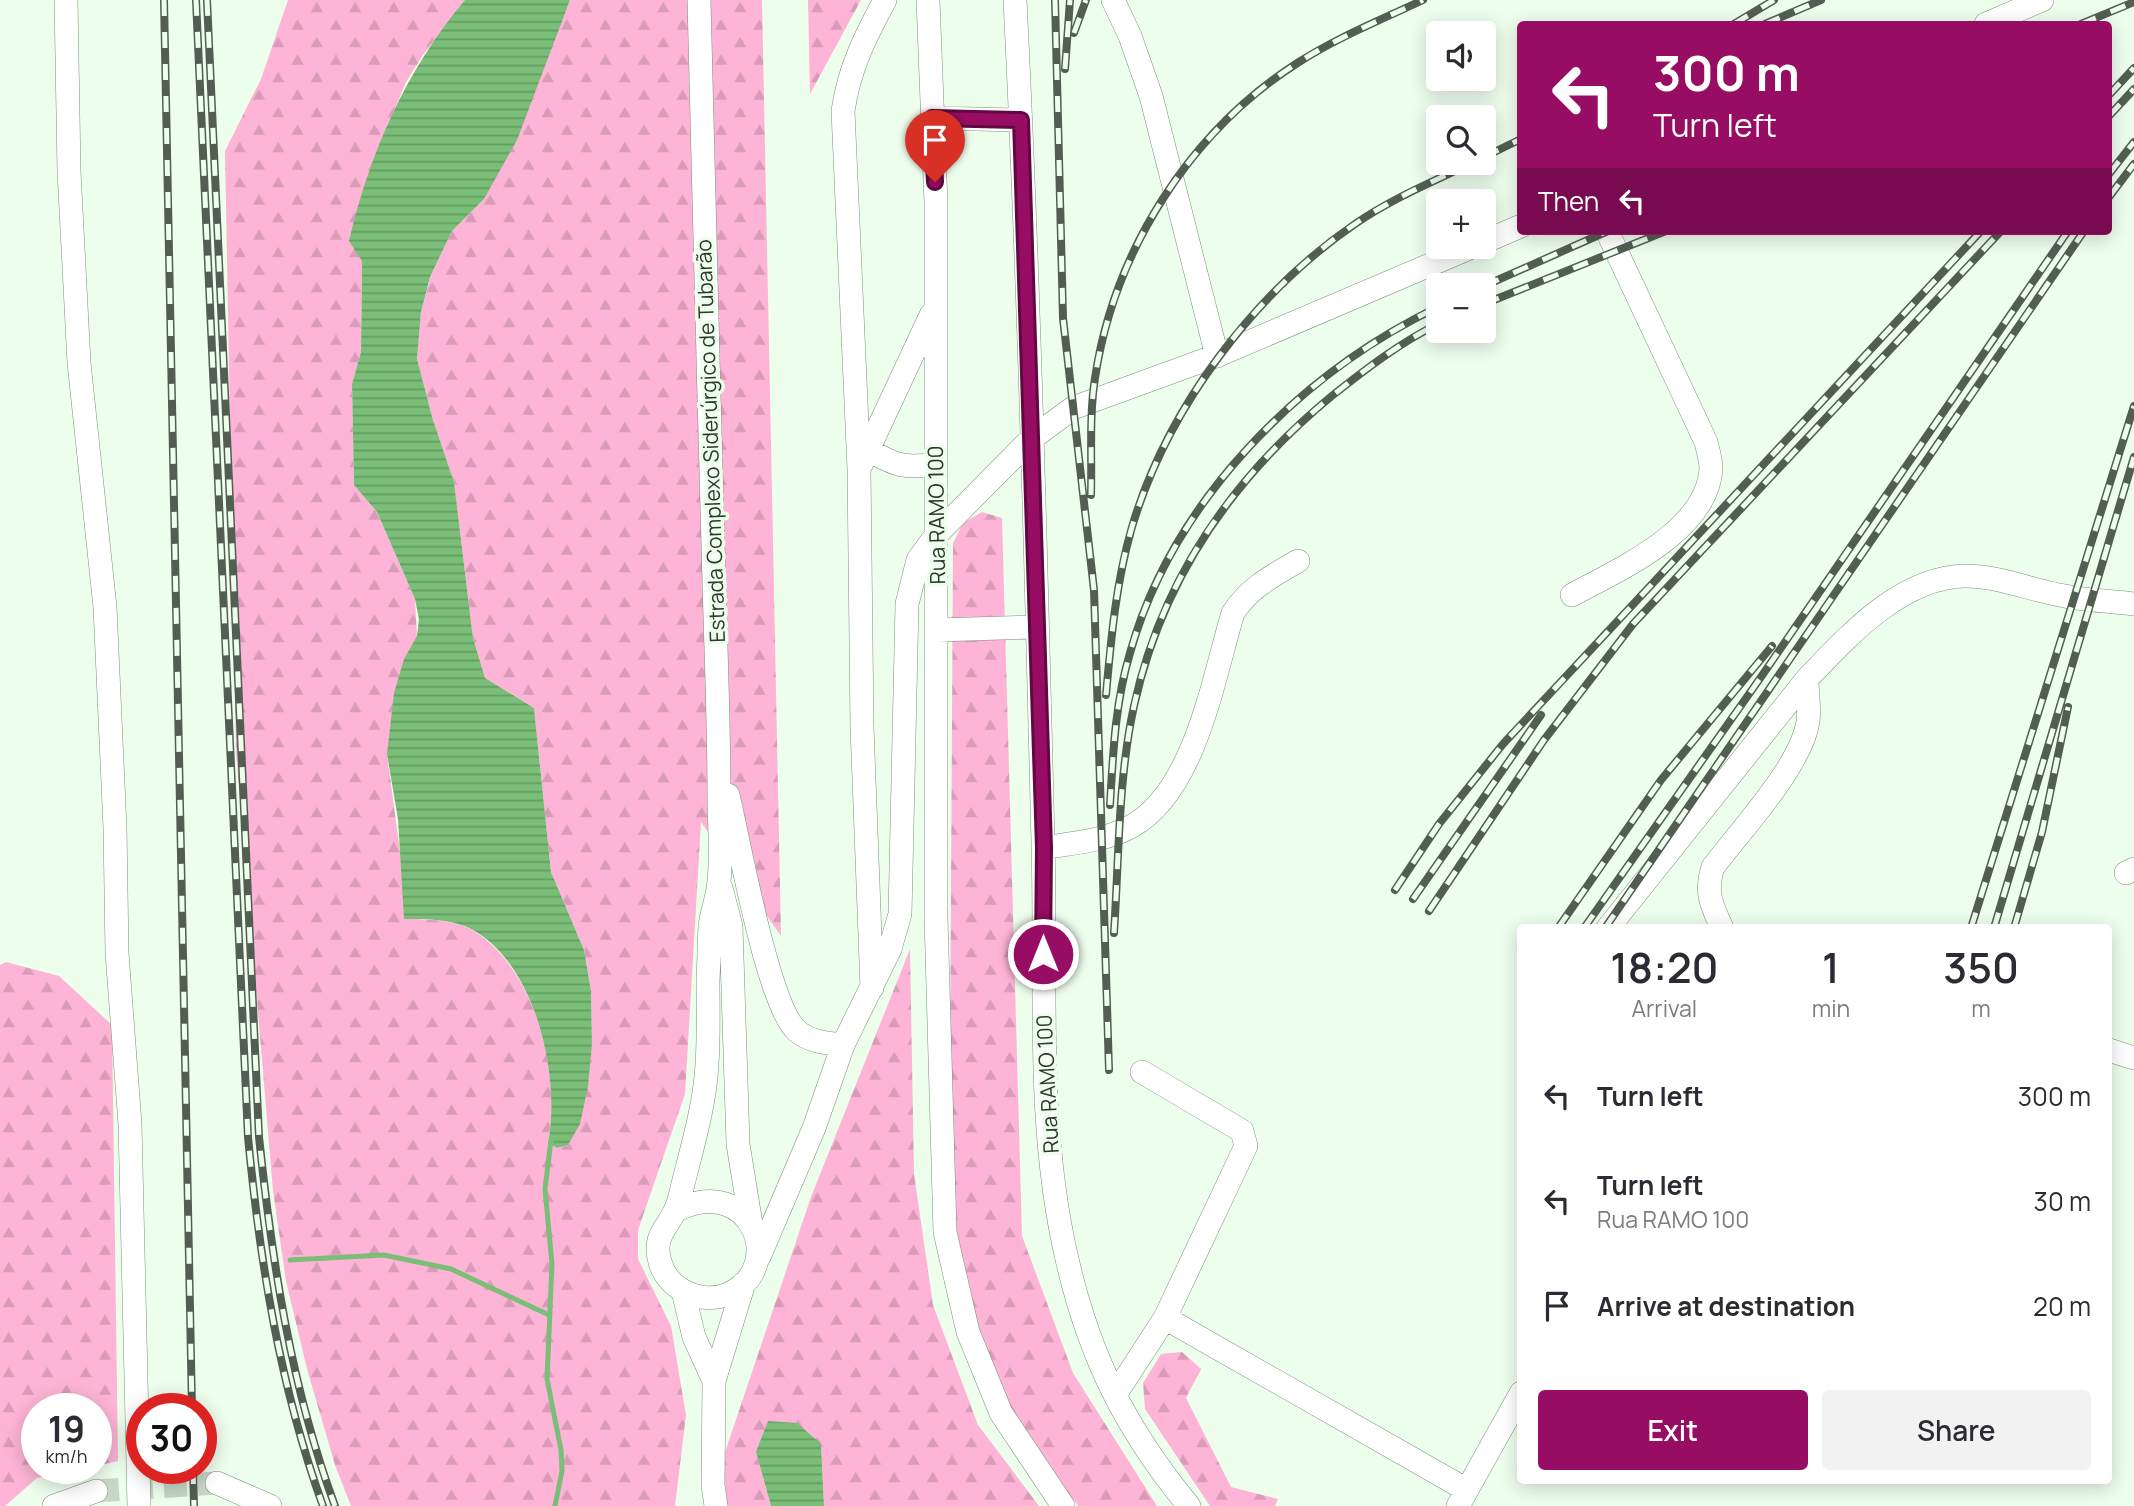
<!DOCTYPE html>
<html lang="en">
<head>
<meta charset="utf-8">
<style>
  body { margin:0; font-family:Manrope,sans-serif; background:#f2f2f3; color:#2b2b33; height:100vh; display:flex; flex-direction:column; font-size:26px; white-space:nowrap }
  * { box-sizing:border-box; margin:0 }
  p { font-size:23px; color:#7c7c81 }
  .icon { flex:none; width:38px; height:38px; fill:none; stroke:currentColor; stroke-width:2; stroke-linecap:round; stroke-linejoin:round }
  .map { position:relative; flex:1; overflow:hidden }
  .sheet { position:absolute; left:1517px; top:924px; width:595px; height:560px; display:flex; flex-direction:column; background:#fff; border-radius:7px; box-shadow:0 4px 18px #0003 }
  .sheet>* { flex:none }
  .top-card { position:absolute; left:1517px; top:21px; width:595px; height:214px; border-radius:7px; box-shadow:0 4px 18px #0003; background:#970d63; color:#fff; overflow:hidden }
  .tools { position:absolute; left:1426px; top:21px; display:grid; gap:14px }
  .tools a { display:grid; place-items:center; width:70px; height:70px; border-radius:7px; background:#fff; box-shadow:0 4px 18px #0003; font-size:35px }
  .speed { position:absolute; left:21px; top:1393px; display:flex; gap:14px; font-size:35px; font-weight:700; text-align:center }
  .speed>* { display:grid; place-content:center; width:91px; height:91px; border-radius:50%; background:#fff; box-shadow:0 4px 18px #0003; line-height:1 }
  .speed small { font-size:18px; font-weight:400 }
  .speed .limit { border:10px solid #d22; background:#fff; color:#111 }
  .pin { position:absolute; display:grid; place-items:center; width:60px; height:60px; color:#fff; margin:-72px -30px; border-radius:50% 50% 50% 0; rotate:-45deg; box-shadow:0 0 7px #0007 }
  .pin .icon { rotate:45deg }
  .me { position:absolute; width:77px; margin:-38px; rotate:0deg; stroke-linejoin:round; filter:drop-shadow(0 0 5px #0008) }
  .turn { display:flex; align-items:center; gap:24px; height:147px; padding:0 21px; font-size:32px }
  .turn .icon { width:91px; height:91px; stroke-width:2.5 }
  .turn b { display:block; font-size:49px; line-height:60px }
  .then { display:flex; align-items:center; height:66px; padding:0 21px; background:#0003; gap:14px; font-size:26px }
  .eta { display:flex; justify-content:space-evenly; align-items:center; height:119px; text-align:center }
  .eta b { font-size:42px; font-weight:600; line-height:49px }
  .cta { display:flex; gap:14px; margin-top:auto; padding:14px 21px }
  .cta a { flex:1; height:80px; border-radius:7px; background:#970d63; color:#fff; font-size:28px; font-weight:600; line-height:80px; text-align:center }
  .cta a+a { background:#f2f2f3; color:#2b2b33 }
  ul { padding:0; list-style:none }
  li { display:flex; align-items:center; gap:21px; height:105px; padding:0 21px }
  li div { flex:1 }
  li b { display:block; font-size:26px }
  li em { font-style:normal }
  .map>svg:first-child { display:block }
</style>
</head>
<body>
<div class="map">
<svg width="2134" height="1506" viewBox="0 0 2134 1506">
  <defs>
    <pattern id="forest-firs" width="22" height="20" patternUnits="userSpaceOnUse" patternTransform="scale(1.75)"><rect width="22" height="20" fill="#feb4d6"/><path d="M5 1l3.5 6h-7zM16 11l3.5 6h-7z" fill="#da9bb8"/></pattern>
    <pattern id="water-rules" width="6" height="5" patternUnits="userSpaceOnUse" patternTransform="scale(1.75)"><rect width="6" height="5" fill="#7abe78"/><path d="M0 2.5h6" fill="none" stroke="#649b63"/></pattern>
  </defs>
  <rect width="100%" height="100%" fill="#eefeed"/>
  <path fill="url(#forest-firs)" d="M288,0h177l-42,55 -17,27 -19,46 -25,133 -1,91 -9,32 2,101 23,27 38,87 2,38 -30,117 13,98 17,67c18,1 42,2 57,12 63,40 87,143 74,212l9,5 11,-3 24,-101 -1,-53 -7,-41 -33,-78 -17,-164 -49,-30 -12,-40 -19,-156 -21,-62 -16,-61 4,-47 9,-35 22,-46 32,-32 86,-199h192l19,936 -80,-114 -16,272 -47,136v29l33,67 15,89 -11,91h-324l-16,-41 -28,-96 -21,-88 -13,-90 -37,-440 -11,-600 36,-72z
    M808,0h53l-51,94z
    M982,512l20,6 20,718 51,137 84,133h-79l-73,-96 -56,-175 4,-692 10,-20z
    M910,949l4,225 19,131 45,120 61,81h-215l-3,-62 -65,8 15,54h-45l-2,-51 87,-258z
    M6,962l53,14 53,49 6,436 -22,5v-57h-59v59h48l-48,10 -32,28h-5v-541z
    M1182,1352l19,17 -15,29 45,89 47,12 -3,7h-65l-65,-97 -2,-26 18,-29z"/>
  <path fill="url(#water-rules)" d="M465,0h105l-53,140 -33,59 -32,32 -22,46 -9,35 -4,47 16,61 21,62 19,156 12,40 49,30 17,164 33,78 7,41 1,53 -4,42 -8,38 -12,21 -11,3 -9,-5c13,-66 -12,-178 -75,-213 -19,-11 -47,-11 -69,-11l-6,-100 -11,-65 7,-61 10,-34 13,-23 2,-17 -4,-20 -38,-87 -23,-27 -2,-101 9,-32 1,-91 -13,-20c21,-89 57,-171 116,-241z
    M768,1421l29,2 24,21 3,62h-53l-15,-54z"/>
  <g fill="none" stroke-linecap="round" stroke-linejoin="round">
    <path stroke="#7abe78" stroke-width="5" d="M551,1140l-6,49 7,75 -5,115 14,71 1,21 -7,35
      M290,1260l94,-5 67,14 98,46"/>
    <path stroke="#c7d6c6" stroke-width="23" stroke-dasharray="23 11" stroke-linecap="butt" d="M96,1491l121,-8"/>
    <defs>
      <path id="minor" d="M66,0l3,171 10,192 26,244 10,221 2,125 13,171 9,382
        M928,0l8,203v714l9,315 23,100 33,81 62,93
        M1015,0c14,281 21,562 28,843 4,139 -8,280 24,416 22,97 59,171 122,247
        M1113,0l17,36 21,60 66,260
        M1986,24l56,-24
        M932,118l89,2
        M1484,242l37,-16
        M868,450c27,15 36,19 67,14
        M861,465l70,-150
        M1572,595c48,-26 135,-64 139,-126 0,-9 -3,-19 -5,-27l-99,-211
        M937,630l99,-3
        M728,795c11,46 40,211 69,236 13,11 30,12 46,14l47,-96 10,-35 7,-310 11,-44 18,-25 95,-96 42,-31 148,-54 251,-107
        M1043,848c29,-5 63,-7 89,-22 63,-35 81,-147 101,-213 16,-25 39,-37 65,-52
        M2126,873l8,-4
        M721,888l10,38 7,218 13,80
        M1608,928l199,-249c41,-43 94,-102 158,-103 36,0 70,16 105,21 21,4 43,4 64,7
        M1722,928c-11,-24 -17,-36 -9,-61 28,-37 88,-101 95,-145 2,-14 -1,-29 -1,-43
        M872,988l-10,-261 -3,-258 -16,-358c6,-42 22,-74 42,-111
        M2109,1050l25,8
        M1142,1072l100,59 4,15 -81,172 302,172
        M677,1210c76,-37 110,59 51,84 -27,11 -60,-4 -68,-32 -8,-29 10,-35 17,-56 3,-7 4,-15 6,-22 10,-40 22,-80 24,-120 2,-28 1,-56 1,-84 1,-18 1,-37 2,-54 2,-15 8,-30 9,-45 3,-28 0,-57 0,-84 0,-72 -3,-143 -5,-215 -5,-194 -11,-388 -15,-582
        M759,1257l55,-129 29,-83
        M683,1291l11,46 20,44
        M1115,1395l50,-77
        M217,1483l53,23
        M54,1506l42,-15
        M716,1506l-3,-21 1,-104 30,-98
        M1458,1506l63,-113"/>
    </defs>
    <use href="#minor" stroke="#799178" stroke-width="24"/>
    <use href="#minor" stroke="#fff" stroke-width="23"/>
    <defs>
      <path id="rail" d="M164,0l28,1409
        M196,0l52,1137c12,126 32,250 75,369
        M207,0l52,1137c13,125 32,250 76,369
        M1055,0l8,318 31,272 15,480
        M1734,24l40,-24
        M1765,24l56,-24
        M2081,24l53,-22
        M1074,33l12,-33
        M1065,69l5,-69
        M2109,95l25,-27
        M2109,116l25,-27
        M1484,157l37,-18
        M2109,174l25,-32
        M2109,197l25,-33
        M1484,286l124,-55
        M1484,304l182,-73
        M1091,495c1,-38 -2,-79 4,-117 19,-127 95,-247 204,-316 39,-25 82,-42 124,-62
        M1106,695c5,-56 10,-113 26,-168 35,-118 121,-233 223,-303 36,-25 77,-42 117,-61
        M1110,805c3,-51 5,-102 20,-152 42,-151 169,-279 308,-346
        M1395,890l44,-66 64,-80 478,-513
        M1413,899l128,-184
        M1429,911l115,-171 89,-116 368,-393
        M1558,928l103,-148 111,-134
        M1584,928l177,-251 307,-446
        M1605,928l479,-697
        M1971,928l163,-522
        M1994,928l140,-471
        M2014,928l28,-96 26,-125
        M1114,933c5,-75 4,-154 20,-227 28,-128 99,-229 199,-311 33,-26 68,-53 105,-71
        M193,1468l1,38"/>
    </defs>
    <use href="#rail" stroke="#535e52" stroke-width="8"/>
    <use href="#rail" stroke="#eefeed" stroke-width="5" stroke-dasharray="16" stroke-linecap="butt"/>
  </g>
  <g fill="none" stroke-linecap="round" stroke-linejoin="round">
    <defs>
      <path id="route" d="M935,182l-3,-64 89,2 23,728 -1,106"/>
    </defs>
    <use href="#route" stroke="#620840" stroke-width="18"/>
    <use href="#route" stroke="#970d63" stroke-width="12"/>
  </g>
  <g text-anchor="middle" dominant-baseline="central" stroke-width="7" stroke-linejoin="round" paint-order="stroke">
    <g font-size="21" fill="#2c362b" stroke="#eefeed">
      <text transform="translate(710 441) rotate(-92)">Estrada Complexo Siderúrgico de Tubarão</text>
      <text transform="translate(936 515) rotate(-91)">Rua RAMO 100</text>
      <text transform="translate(1047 1084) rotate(-93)">Rua RAMO 100</text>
    </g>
  </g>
</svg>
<div class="tools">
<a><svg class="icon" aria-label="sound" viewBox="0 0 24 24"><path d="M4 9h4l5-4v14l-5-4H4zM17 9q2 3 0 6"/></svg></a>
<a><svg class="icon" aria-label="search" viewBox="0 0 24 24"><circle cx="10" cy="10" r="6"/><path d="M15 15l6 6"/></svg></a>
<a>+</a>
<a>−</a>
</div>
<div class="speed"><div>19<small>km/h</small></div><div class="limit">30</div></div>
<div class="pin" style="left:935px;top:182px;background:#d93025"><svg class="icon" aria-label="arrive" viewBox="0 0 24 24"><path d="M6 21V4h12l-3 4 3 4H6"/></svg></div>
<svg class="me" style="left:1043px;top:954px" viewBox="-20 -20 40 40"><circle r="17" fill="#970d63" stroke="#fff" stroke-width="3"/><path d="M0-11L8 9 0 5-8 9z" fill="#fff"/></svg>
<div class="top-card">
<div class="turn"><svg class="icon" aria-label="left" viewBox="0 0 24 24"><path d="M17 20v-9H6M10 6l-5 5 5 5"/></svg><div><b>300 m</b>Turn left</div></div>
<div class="then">Then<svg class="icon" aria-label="left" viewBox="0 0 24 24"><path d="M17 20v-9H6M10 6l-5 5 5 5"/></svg></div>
</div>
<section class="sheet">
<div class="eta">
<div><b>18:20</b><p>Arrival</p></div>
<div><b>1</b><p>min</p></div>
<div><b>350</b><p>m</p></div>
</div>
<ul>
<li><svg class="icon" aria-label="left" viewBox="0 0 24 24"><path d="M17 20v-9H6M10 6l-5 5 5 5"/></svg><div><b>Turn left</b></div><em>300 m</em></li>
<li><svg class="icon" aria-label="left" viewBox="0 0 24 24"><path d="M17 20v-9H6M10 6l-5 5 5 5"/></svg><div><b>Turn left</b><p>Rua RAMO 100</p></div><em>30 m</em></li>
<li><svg class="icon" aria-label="arrive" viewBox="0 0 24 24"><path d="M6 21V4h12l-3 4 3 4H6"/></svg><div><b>Arrive at destination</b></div><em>20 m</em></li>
</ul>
<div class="cta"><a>Exit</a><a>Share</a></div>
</section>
</div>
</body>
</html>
